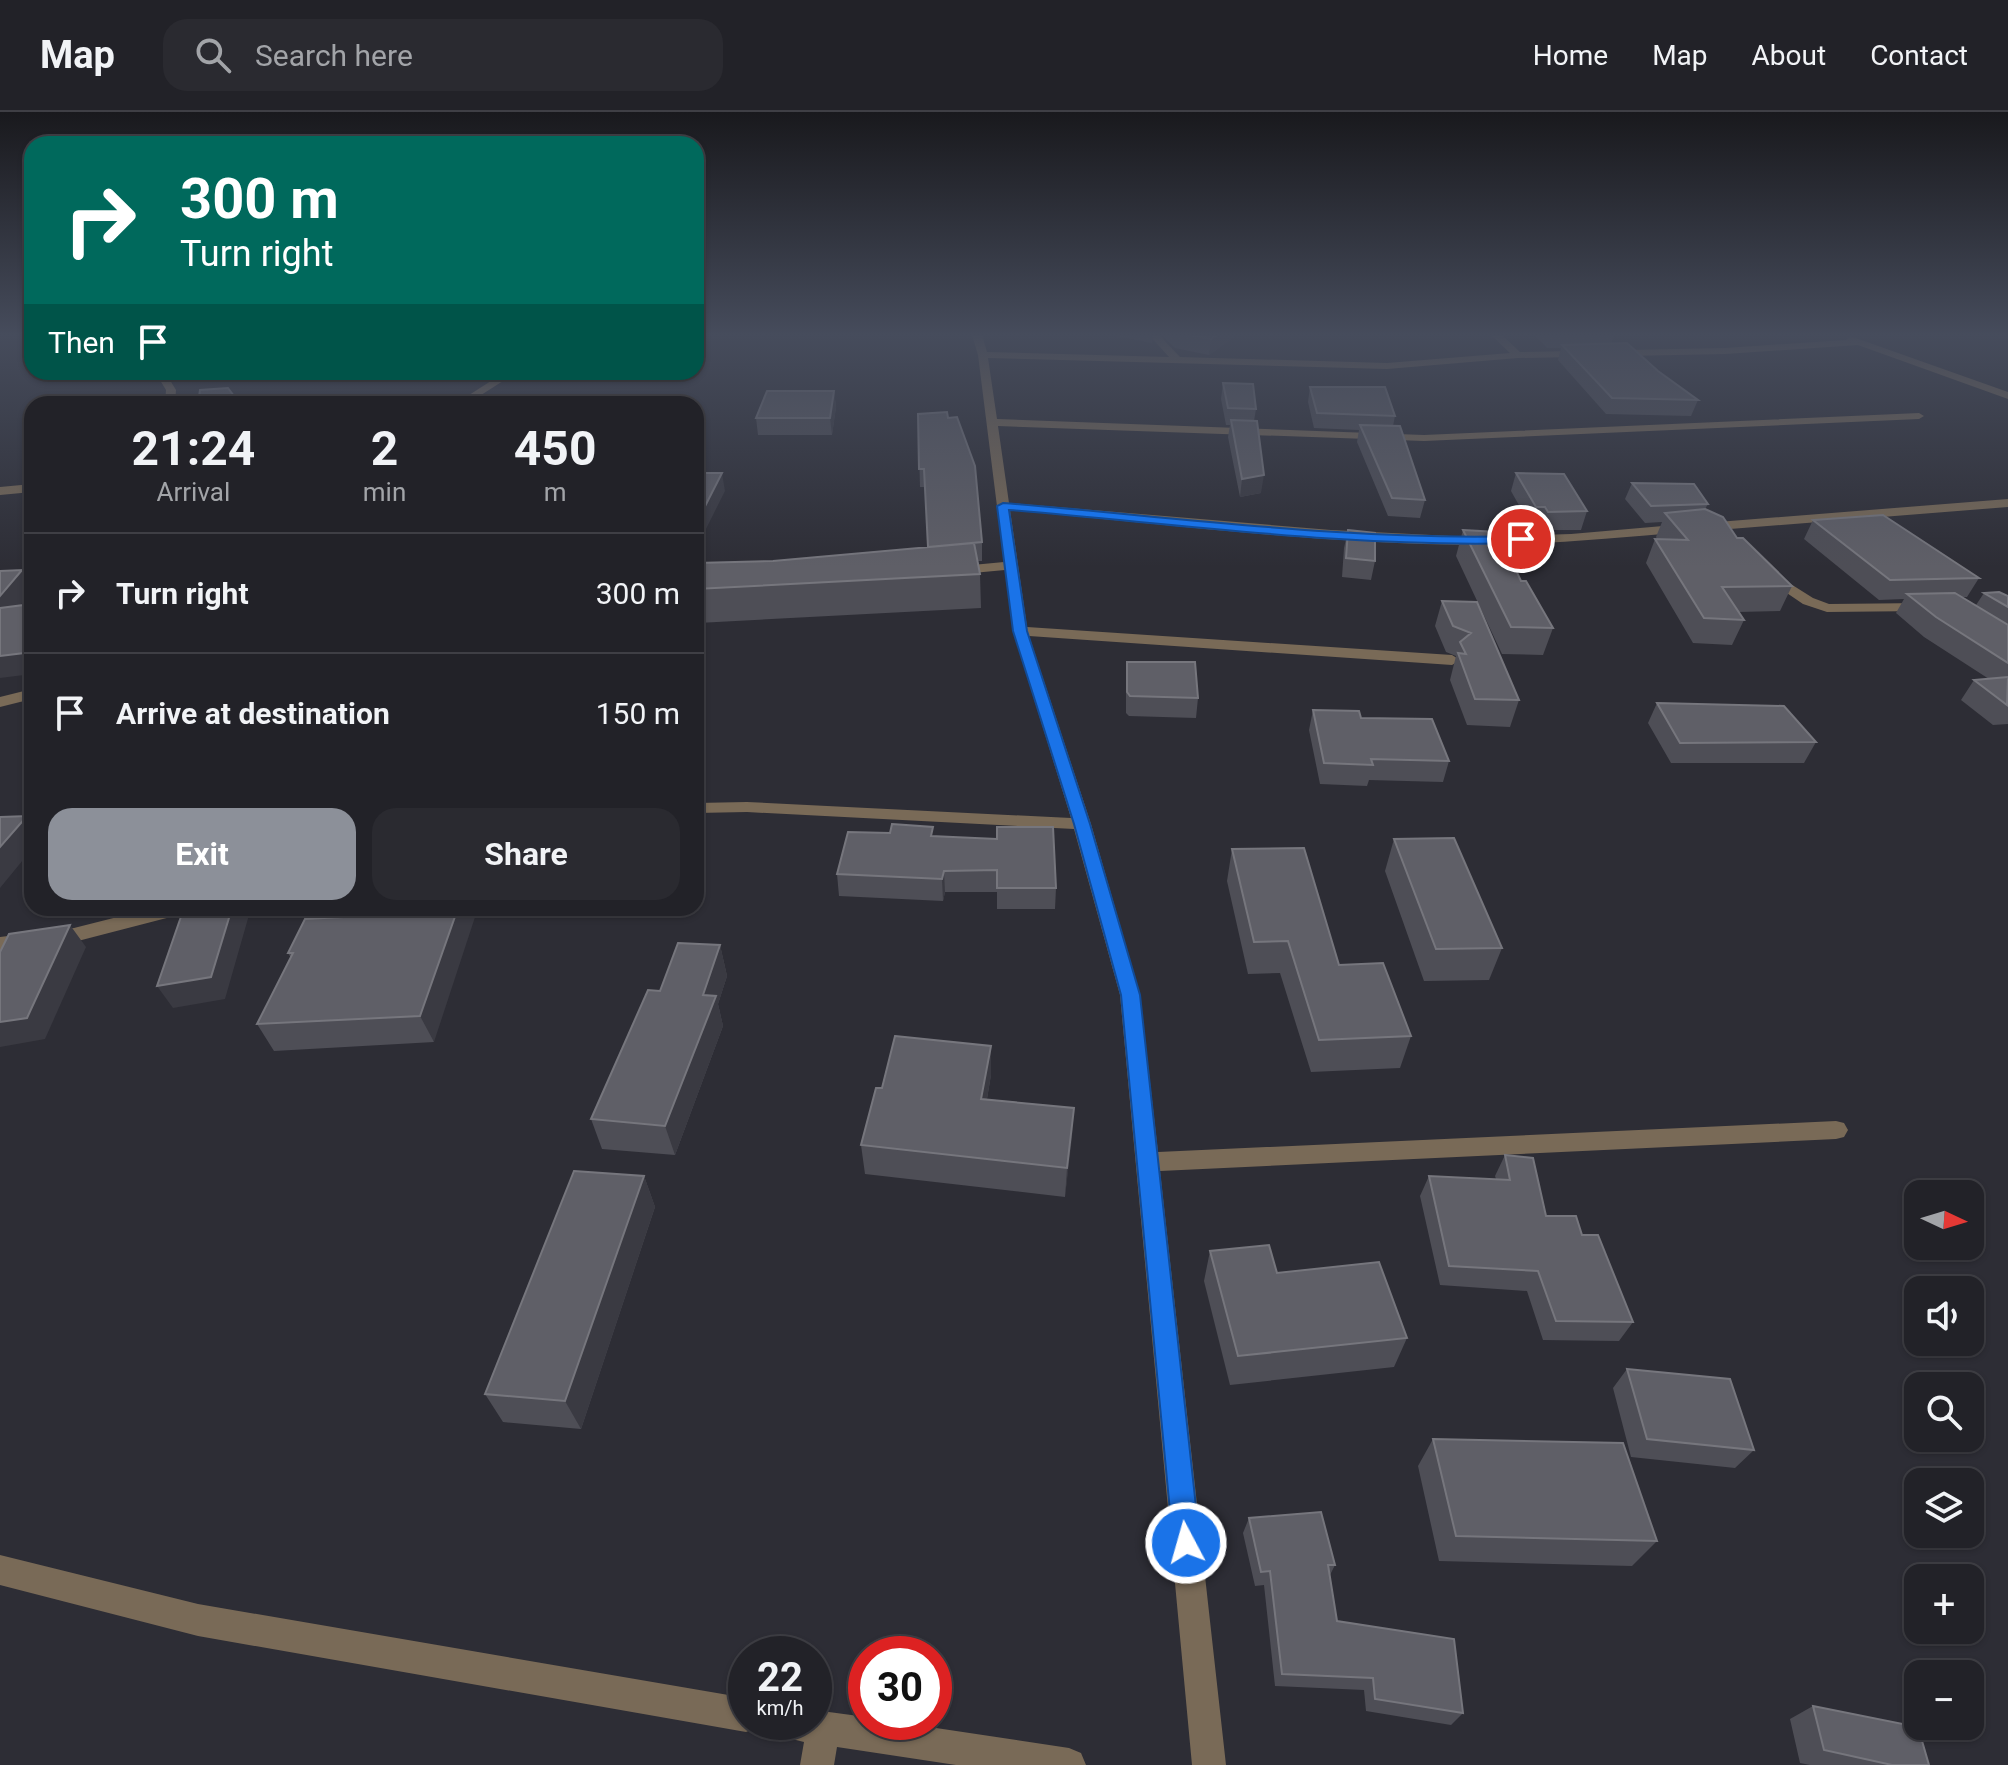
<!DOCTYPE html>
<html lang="en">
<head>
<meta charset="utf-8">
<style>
  body { margin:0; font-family:Roboto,sans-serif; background:#2a2a30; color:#f1f3f6; height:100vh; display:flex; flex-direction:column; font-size:30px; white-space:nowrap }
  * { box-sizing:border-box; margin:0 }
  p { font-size:26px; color:#a2a4a8 }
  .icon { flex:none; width:44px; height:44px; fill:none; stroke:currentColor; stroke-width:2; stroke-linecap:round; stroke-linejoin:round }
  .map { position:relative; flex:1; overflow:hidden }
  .side { position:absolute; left:24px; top:284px; width:680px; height:520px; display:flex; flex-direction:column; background:#222228; border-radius:24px; box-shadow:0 2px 6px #0004,0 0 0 2px #3f3f45 }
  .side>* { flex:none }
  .top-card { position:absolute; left:24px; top:24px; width:680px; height:244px; border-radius:24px; box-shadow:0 2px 6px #0004,0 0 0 2px #3f3f45; background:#00695c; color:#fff; overflow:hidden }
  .needle { width:52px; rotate:94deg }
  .fabs { position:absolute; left:1904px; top:1068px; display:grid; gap:16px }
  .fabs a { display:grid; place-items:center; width:80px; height:80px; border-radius:16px; background:#222228; box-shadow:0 2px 6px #0004,0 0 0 2px #3f3f45; font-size:40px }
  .speed { position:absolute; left:728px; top:1524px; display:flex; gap:16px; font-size:40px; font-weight:700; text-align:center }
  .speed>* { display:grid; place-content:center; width:104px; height:104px; border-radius:50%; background:#222228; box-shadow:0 2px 6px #0004,0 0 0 2px #3f3f45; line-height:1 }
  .speed small { font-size:20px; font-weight:400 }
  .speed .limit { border:12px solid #d22; background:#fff; color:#111 }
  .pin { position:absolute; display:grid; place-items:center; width:68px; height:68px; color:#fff; margin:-34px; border:4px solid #fff; border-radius:50%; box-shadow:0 2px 8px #0007 }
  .me { position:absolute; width:88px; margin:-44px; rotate:354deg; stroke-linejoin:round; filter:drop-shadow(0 0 6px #0008) }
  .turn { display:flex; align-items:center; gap:28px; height:168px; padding:0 24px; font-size:36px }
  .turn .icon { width:104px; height:104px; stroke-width:2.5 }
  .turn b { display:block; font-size:56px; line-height:68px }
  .then { display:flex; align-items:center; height:76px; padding:0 24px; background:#0003; gap:16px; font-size:30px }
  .eta { display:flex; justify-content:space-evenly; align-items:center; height:136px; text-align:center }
  .eta b { font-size:48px; font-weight:700; line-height:56px }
  .action { display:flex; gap:16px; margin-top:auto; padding:16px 24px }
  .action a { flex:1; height:92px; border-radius:24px; background:#8c9099; color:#fff; font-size:32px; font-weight:700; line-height:92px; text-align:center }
  .action a+a { background:#2a2a30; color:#f1f3f6 }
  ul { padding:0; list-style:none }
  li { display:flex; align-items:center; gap:24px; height:120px; padding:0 24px; border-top:2px solid #3f3f45 }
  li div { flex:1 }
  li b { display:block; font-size:30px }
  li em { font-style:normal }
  header { display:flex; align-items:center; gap:48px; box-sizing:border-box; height:112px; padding:0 40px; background:#222228; border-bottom:2px solid #3f3f45 }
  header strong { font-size:38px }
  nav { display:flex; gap:44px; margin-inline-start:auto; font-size:28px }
  .search { width:560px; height:72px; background:#2a2a30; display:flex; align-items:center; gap:20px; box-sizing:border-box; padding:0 28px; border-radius:24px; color:#a2a4a8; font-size:30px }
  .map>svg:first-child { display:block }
</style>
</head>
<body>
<header>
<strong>Map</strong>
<div class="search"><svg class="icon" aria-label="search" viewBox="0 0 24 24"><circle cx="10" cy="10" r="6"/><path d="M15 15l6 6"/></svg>Search here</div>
<nav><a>Home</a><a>Map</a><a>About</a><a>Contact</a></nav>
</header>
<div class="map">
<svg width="2008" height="1653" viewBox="0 0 2008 1653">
  <rect width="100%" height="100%" fill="#2d2d35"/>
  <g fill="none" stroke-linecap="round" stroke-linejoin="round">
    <path fill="#796a57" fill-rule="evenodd" d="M972,223h10l5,17 182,5 -20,-22h10l21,22 207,6 123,-10 -19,-18h11l18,17 205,-4 121,-8 4,-4 158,56v7l-150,-54 -133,9 -207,4 -131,11 -399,-11 9,61 427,16 495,-22 5,3 -5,3 -495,22 -426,-15 11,77 322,27 141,7 99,-3 115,-10 6,4 -6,4c-71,6 -142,13 -213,13 -154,-1 -309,-21 -463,-35l17,117 425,28 8,5 -8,5 -423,-29 62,188 49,171 18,157 678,-31 8,2 4,7 -4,7 -8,2 -676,32 66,594h-34l-72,-770 -46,-166 -327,-17 -51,1v-10l51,-1 324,16 -58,-187 -8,-61 -54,5 -7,-4 7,-4 53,-5 -26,-207z
      M155,260h10l11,18 -1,14h-10l1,-14z
      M505,260h12l-50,32h-12z
      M32,372v8l-32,3v-8z
      M2008,387v8l-303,24 -6,-4 6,-4z
      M1770,459l43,27 16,6 95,-1 7,4 -7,4 -97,1 -24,-8 -38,-26 -2,-3z
      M32,577v10l-32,8v-10z
      M153,796h36l-3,5 -112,29 -74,9v-14l74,-9z
      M0,1443l198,49 548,94v24h14l-2,5 -12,5 -548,-96 -198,-51z
      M814,1598l52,7v5h30l173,26 12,5 5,12h-130l-119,-18 -3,18h-34l4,-23 -32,-8 -5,-12h47z"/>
  </g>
  <path fill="#4e4e56" d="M1112,223h41l-1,8z
    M1162,223h75l-28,20 -34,-7z
    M1535,223h79l-3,9 47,27 40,29 -7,16 -85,-2 -48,-54 3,-12h-14z
    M1223,271l33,26 -2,12 7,72 -21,4 -12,-60 2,-12h-4l-5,-26z
    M1310,275l85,29 -2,10 32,74 -5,18 -32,-2 -31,-74 2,-12 -45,-2 -6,-26z
    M834,279l2,16 -4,28h-74l-2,-17z
    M918,302l64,128v19h-4l2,13 1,34 -283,15 -2,6v-66l77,-2 155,-13 -3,-61h-5z
    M1516,361l71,38 -6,19h-39l-3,-4 -9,-1 -19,-34z
    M1632,371l76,21 -3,5 87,77 -12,25 -42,1 6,8 -12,25 -39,-2 -47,-80 9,-24h2l-1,-2 6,-15 -17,1 -20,-24z
    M1813,408l166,58 -12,19h-5l14,8 8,-12 24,3v128l-15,1 -32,-25 13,-20 15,-1 -65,-42 -28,-24 8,-14 -25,1 -75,-61z
    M1348,418l27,31 -4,19 -29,-3 2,-29z
    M1463,418l90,98 -10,27 -41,-1 -46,-98z
    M1442,489l35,1 42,98 -9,27 -43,-2 -17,-45 6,-24 -10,-4 -11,-26z
    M1127,550l71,36 -2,20 -67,-2 -3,-3v-30z
    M1657,591l159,39 -12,21h-133l-23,-40z
    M1313,598l48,8 88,43 -6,21 -74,-2 -2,6 -47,-2 -11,-54z
    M933,724l123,52 -1,21h-58v-17h-52l-2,9 -104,-5 -2,-22z
    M1394,727l108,109 -13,32 -65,1 -39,-110z
    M1232,737l107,116 72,71 -11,32 -89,4 -31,-99 -32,1 -21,-93z
    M401,802l33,128 -160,9 -17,-27 34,-66 -3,-5z
    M720,833l7,31 -9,28 5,22 -48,129 -73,-6 -11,-30 69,-128z
    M991,934v29l-4,24 87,9 -9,89 -200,-23 -4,-29 21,-57z
    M1505,1043l41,61 36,19 51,87 -14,19 -76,-1 -16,-49 -87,-6 -20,-89 9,-20 67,3 -1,-3z
    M644,1064l11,31 -74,222 -78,-7 -18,-28z
    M1210,1139l67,22 130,65 -13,29 -164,18 -26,-104z
    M1627,1257l127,81 -19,18 -104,-11 -18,-69z
    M1433,1327l224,102 -25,25 -193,-5 -21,-95z
    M1249,1406l86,47 -5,10 7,46 126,92 -12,12 -85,-14 -2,-21 -89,-4 -11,-101 -9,1 -12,-53z
    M1813,1594l116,59h-119l-10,-2 -10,-44z"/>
  <path fill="#3a3a42" d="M1217,223h20l-28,20 2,-16z
    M834,279l2,16 -4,28 -2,-17z
    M722,361l3,18 -29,58v-25z
    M1264,363l-3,18 -21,4 2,-18z
    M22,458l10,16v5l-31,38 -1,-2v-31z
    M32,540v22l-32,4v-22z
    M27,704l5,7v26l-32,39v-41z
    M944,759l1,21 -2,9 -1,-22z
    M232,796h19l-26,91 -52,9 -16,-22z
    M458,796h20l-44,134 -14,-26z
    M70,813l16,22 -41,92 -45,8v-25z
    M720,833l7,31 -9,28 5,22 -48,129 -10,-29 38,-131z
    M991,934v29l-9,53 -1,-29z
    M1074,996l-2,30 -7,59 2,-29z
    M644,1064l11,31 -74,222 -16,-28z"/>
  <path fill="#5f5f67" stroke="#76767d" stroke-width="2" d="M1190,223h27l-6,4z
    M1627,231l31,28 40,29 -86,-2 -50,-53z
    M1223,271l30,1 3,25 -28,-1z
    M1310,275h75l10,29 -78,-3z
    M228,276l12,16h-42l2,-14z
    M767,279h67l-4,27h-74z
    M947,300l1,6 9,-1 18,49 7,76 -54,5 -4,-78h-5l-1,-55z
    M1231,308l26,1 7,54 -22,4z
    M1360,313l40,1 25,74 -33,-2z
    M696,361h26l-26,51z
    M1516,361l48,1 23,37 -39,1 -3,-5h-9z
    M1632,371l62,1 14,20 -57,2z
    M1705,397l18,8 14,21h6l49,48 -70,1 22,33 -40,-2 -49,-79 33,1 -23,-27z
    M1883,403l96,63 -89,2 -77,-60z
    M1348,418l27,3v28l-29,-3z
    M1463,418l35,2 23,49h5l27,47 -42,-1z
    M974,431l6,31 -284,15v-26l77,-2z
    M22,458l-22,26v-25z
    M1999,480l9,4v11l-24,-14z
    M1955,481l53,32v38l-72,-46 -29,-23z
    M1442,489l35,1 42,98 -44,-1 -17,-46 8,1 -6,-12 11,-9 -18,-7z
    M32,492v48l-32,4v-48z
    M1127,550h68l3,36 -68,-2 -3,-4z
    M2008,565l-1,28 -33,-25z
    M1657,591l127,3 32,36 -136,1z
    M1313,598l46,1 2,7 71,1 17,42 -78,-2 2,6 -49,-2z
    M27,704l-27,31v-30z
    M892,712l41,3 -2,9 66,3v-12h56l3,61h-59v-18l-53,1 -2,8 -105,-5 11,-42 42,1z
    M1454,726l48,110 -66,1 -42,-110z
    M1304,736l35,117 44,-2 28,73 -92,4 -31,-99 -34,1 -22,-93z
    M184,796h48l-21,69 -54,9z
    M403,796h55l-38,108 -163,8 36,-71h-5l17,-34 96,-5z
    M70,813l-43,93 -27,4v-70l9,-18z
    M678,831l42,2 -17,50 13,1 -51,130 -74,-7 57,-129 12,1z
    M895,924l96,10 -10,53 93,9 -7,60 -206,-23 15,-57h6z
    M1505,1043l28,3 13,58h30l6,19h16l35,87 -77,-1 -18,-50 -89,-5 -20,-90 81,4z
    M574,1059l70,5 -79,225 -80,-7z
    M1269,1133l8,28 102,-11 28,76 -169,18 -28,-105z
    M1627,1257l103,10 24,71 -107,-11z
    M1433,1327l190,4 34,98 -201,-5z
    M1321,1400l14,53h-7l9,56 117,18 9,74 -88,-14 -2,-21 -91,-4 -12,-103 -9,1 -12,-54z
    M1813,1594l105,21 11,38h-37l-68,-15z"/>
  <linearGradient id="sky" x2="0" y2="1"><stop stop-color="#19191d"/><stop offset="0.49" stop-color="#464c5c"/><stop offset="1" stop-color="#464c5c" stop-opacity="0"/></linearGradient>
  <rect width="2008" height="455" fill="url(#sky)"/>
  <path fill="#1a73e8" stroke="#114b97" stroke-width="2" d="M1003,391c172,14 346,38 518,33l6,3 -6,4c-170,5 -342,-19 -512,-33l18,121 63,193 50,171 60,548 -4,10 -10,4 -9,-4 -4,-10 -52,-548 -47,-171 -61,-193 -16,-125z"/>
</svg>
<div class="fabs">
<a><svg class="needle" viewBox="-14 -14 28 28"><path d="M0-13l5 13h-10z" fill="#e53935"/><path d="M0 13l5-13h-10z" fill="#a2a4a8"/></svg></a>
<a><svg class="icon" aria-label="sound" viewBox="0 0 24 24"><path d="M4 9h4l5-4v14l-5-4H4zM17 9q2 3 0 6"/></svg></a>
<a><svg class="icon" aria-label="search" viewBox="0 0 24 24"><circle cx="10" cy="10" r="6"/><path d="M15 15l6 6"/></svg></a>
<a><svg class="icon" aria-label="layers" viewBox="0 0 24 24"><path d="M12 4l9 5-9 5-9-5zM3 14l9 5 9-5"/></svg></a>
<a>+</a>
<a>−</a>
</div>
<div class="speed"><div>22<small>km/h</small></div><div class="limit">30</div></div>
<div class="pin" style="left:1521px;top:427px;background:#d93025"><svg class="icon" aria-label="arrive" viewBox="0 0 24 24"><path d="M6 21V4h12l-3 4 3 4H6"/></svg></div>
<svg class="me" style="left:1186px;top:1431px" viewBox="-20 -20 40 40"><circle r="17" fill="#1a73e8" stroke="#fff" stroke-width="3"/><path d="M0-11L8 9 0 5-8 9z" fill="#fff"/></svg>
<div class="top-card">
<div class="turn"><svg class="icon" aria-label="right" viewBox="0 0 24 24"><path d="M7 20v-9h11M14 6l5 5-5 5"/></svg><div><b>300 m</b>Turn right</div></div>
<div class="then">Then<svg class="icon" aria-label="arrive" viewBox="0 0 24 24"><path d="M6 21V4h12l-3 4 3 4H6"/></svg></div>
</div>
<section class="side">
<div class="eta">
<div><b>21:24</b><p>Arrival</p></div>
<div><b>2</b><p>min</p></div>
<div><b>450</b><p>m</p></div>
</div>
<ul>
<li><svg class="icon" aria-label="right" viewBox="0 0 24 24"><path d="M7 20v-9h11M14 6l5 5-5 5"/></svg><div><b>Turn right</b></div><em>300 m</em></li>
<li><svg class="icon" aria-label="arrive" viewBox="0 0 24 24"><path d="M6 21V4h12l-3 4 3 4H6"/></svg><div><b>Arrive at destination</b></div><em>150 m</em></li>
</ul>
<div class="action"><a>Exit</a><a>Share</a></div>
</section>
</div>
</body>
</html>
